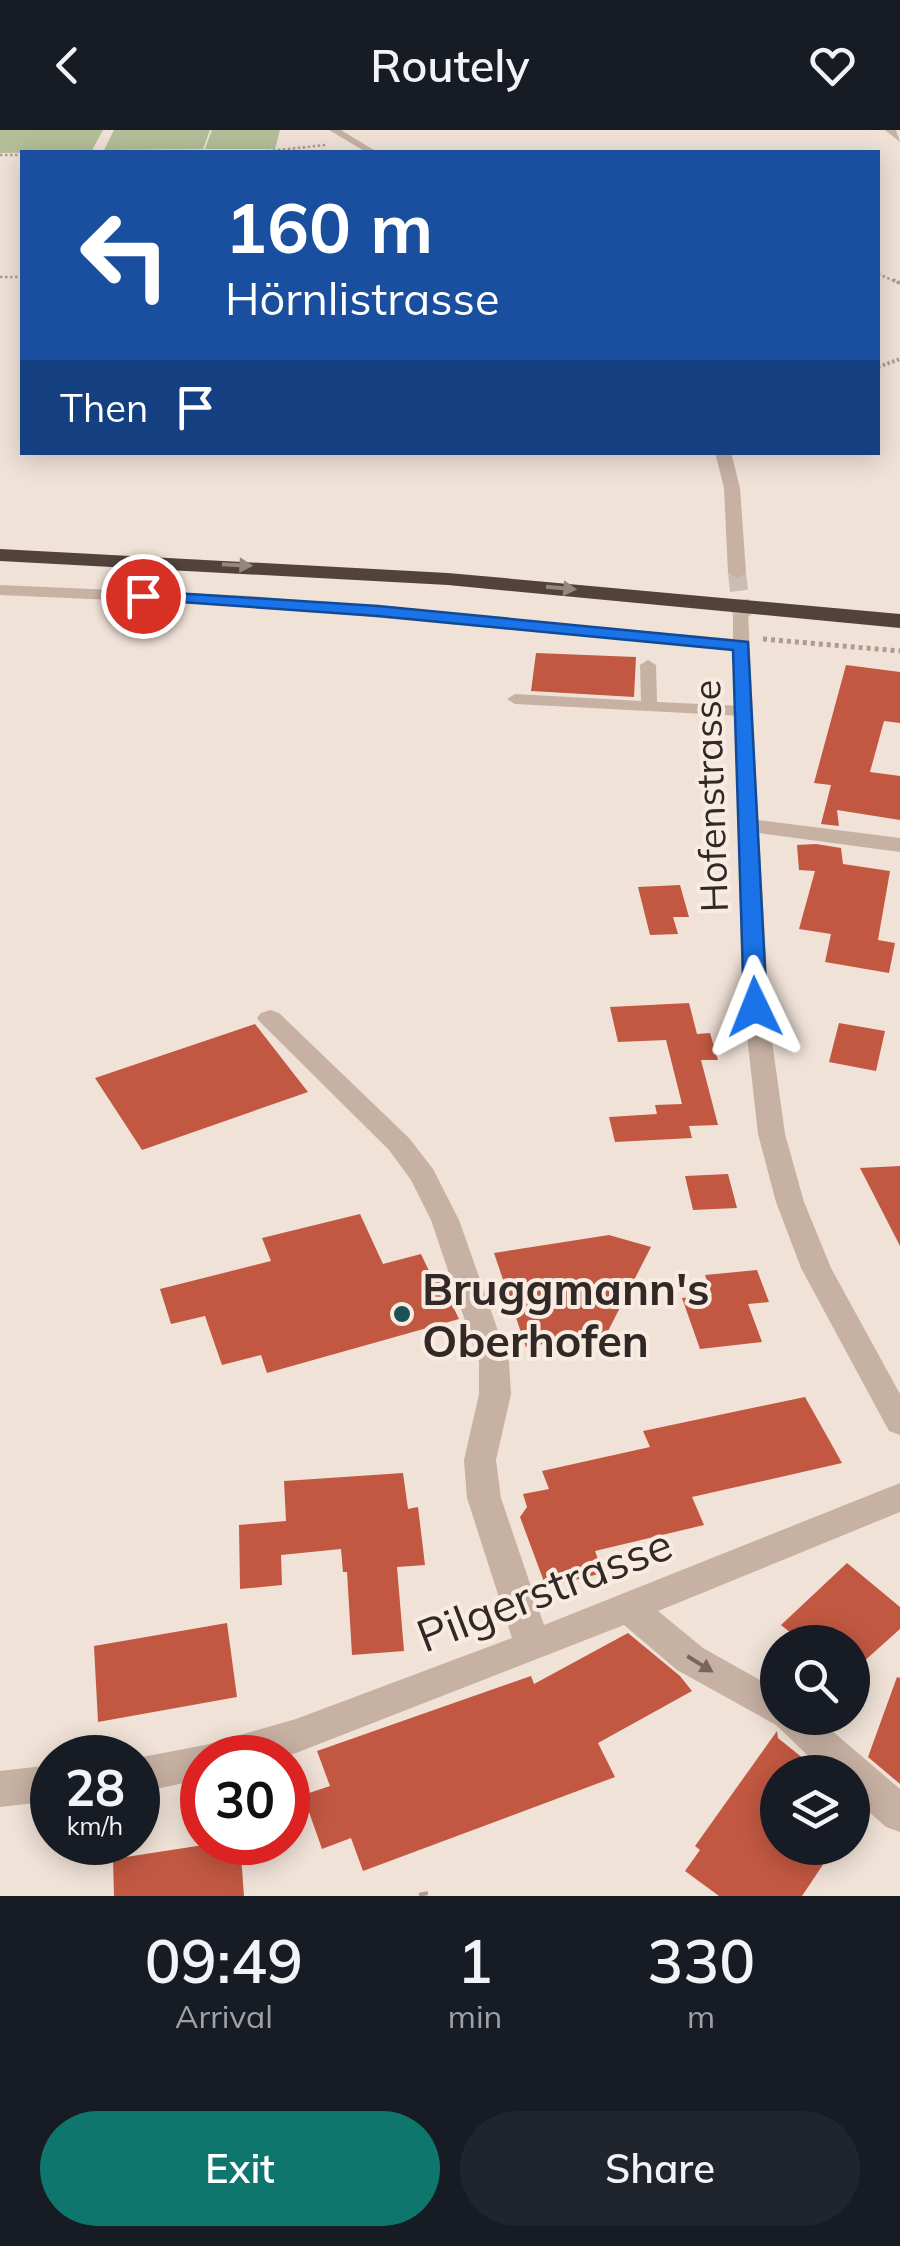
<!DOCTYPE html>
<html lang="en">
<head>
<meta charset="utf-8">
<style>
  body { margin:0; font-family:Mulish,sans-serif; background:#20242c; color:#f1f3f6; height:100vh; display:flex; flex-direction:column; font-size:38px; white-space:nowrap }
  * { box-sizing:border-box; margin:0 }
  p { font-size:32px; color:#9ea1a6 }
  .icon { flex:none; width:55px; height:55px; fill:none; stroke:currentColor; stroke-width:2; stroke-linecap:round; stroke-linejoin:round }
  .map { position:relative; height:1766px; overflow:hidden }
  .details { display:flex; flex-direction:column; background:#171b24; flex:1 }
  .details>* { flex:none }
  .banner { position:absolute; left:20px; top:20px; width:860px; height:305px; border-radius:0px; box-shadow:0 5px 25px #0003; background:#1a4fa0; color:#fff; overflow:hidden }
  .controls { position:absolute; left:760px; top:1495px; display:grid; gap:20px }
  .controls a { display:grid; place-items:center; width:110px; height:110px; border-radius:50%; background:#171b24; box-shadow:0 5px 25px #0003; font-size:50px }
  .speed { position:absolute; left:30px; top:1605px; display:flex; gap:20px; font-size:50px; font-weight:700; text-align:center }
  .speed>* { display:grid; place-content:center; width:130px; height:130px; border-radius:50%; background:#171b24; box-shadow:0 5px 25px #0003; line-height:1 }
  .speed small { font-size:25px; font-weight:400 }
  .speed .limit { border:15px solid #d22; background:#fff; color:#111 }
  .pin { position:absolute; display:grid; place-items:center; width:85px; height:85px; color:#fff; margin:-42px; border:5px solid #fff; border-radius:50%; box-shadow:0 2px 10px #0007 }
  .me { position:absolute; width:110px; margin:-55px; rotate:358deg; stroke-linejoin:round; filter:drop-shadow(0 0 8px #0008) }
  .turn { display:flex; align-items:center; gap:35px; height:210px; padding:0 40px; font-size:45px }
  .turn .icon { width:130px; height:130px; stroke-width:2.5 }
  .turn b { display:block; font-size:70px; line-height:85px }
  .then { display:flex; align-items:center; height:95px; padding:0 40px; background:#0003; gap:20px; font-size:38px }
  .eta { display:flex; justify-content:space-evenly; align-items:center; height:170px; text-align:center }
  .eta b { font-size:60px; font-weight:600; line-height:70px }
  .primary-button { display:flex; gap:20px; margin-top:auto; padding:20px 40px }
  .primary-button a { flex:1; height:115px; border-radius:60px; background:#0f766e; color:#fff; font-size:40px; font-weight:600; line-height:115px; text-align:center }
  .primary-button a+a { background:#20242c; color:#f1f3f6 }
  header { display:flex; justify-content:space-between; align-items:center; height:130px; padding:0 40px; background:#171b24; font-size:45px; font-weight:600 }
  .map>svg:first-child { display:block }
</style>
</head>
<body>
<header><svg class="icon" aria-label="back" viewBox="0 0 24 24"><path d="M15 5l-7 7 7 7"/></svg>Routely<svg class="icon" aria-label="heart" viewBox="0 0 24 24"><path d="M12 20l-8-8c-3-5 5-10 8-4 3-6 11-1 8 4z"/></svg></header>
<div class="map">
<svg width="900" height="1766" viewBox="0 0 900 1766">
  <rect width="100%" height="100%" fill="#f0e2d7"/>
  <path fill="#b4be98" d="M0,0h103l-12,22 -91,1z
    M114,0h96l-7,19 -99,1z
    M212,0h68l-5,19h-70z"/>
  <path fill="#c25842" d="M536,523l100,4 -2,40 -103,-6z
    M846,535l54,7v51l-16,-2 -14,51 30,4v44l-63,-10 2,16 -18,-2 10,-39 -17,-2z
    M816,714l25,4 2,16 47,7 -12,69 17,3 -6,30 -64,-11 6,-28 -32,-5 16,-58 -16,-1 -2,-25z
    M680,755l9,32h-16l5,17 -28,1 -12,-48z
    M689,873l8,31 13,-1 8,27h-17l17,65 -29,1 3,12 -77,4 -6,-25 48,-3 -2,-9 27,-1 -16,-64 -48,2 -8,-35z
    M839,893l46,8 -9,40 -47,-9z
    M255,894l53,68 -166,58 -47,-72z
    M900,1036v80l-40,-78z
    M728,1044l9,34 -44,2 -8,-34z
    M360,1084l23,50 38,-10 9,19 6,-2 23,48 -192,54 -6,-18 -39,10 -17,-49 -34,8 -11,-35 111,-28 -9,-23z
    M609,1105l42,12 -44,86 -81,14 -32,-94z
    M757,1140l12,32 -21,2 14,38 -62,7 -18,-51 30,-3 -7,-20z
    M805,1267l37,66 -150,34 12,28 -109,26 8,22 -57,14 -26,-70 7,-10 -4,-13 26,-5 -7,-18 108,-24 -7,-16z
    M403,1343l5,36 10,-2 7,58 -28,2 7,84 -52,4 -5,-83h-4l-2,-23 -60,6 1,30 -42,4 -1,-64 47,-4 -2,-40z
    M847,1433l53,44v22l-48,43v-30h-50l-21,-17z
    M227,1493l10,74 -139,25 -4,-76z
    M628,1503l52,43 12,15 -94,52 17,34 -252,94 -12,-33 -29,11 -19,-54 27,-9 -13,-35 214,-75 3,8z
    M897,1547l3,1v106l-32,-27z
    M777,1601l1,7 42,34h-42v76h56l-32,48h-83l-34,-25 15,-21 -5,-4z
    M223,1712h17l4,54h-130l-1,-37z"/>
  <g fill="none" stroke-linecap="round" stroke-linejoin="round">
    <path stroke="#cabdb3" stroke-width="18" stroke-dasharray="18 9" stroke-linecap="butt" d="M737,443l5,44"/>
    <path stroke="#b29b8e" stroke-width="2.5" stroke-dasharray="2.5 2.5" stroke-linecap="butt" d="M258,22l68,-7
      M0,25h22
      M878,144l21,9
      M0,147h22"/>
    <path stroke="#b29b8e" stroke-width="4" stroke-dasharray="2.5 2.5" stroke-linecap="butt" d="M893,150l7,3
      M878,237l22,-8"/>
    <path stroke="#b29b8e" stroke-width="5" stroke-dasharray="4 4" stroke-linecap="butt" d="M763,509l137,12"/>
    <path stroke="#b29b8e" stroke-width="9" stroke-dasharray="8 8" stroke-linecap="butt" d="M423,1762l1,4"/>
    <path fill="#c7b1a3" fill-rule="evenodd" d="M648,530l8,5 1,37 86,4 8,5 -8,5 -228,-12 -8,-5 8,-5 126,7 -1,-36z"/>
    <path fill="#c7b1a3" fill-rule="evenodd" d="M329,0h12l36,22h-11z
      M885,0h11l4,12z
      M715,322h16l9,36 6,85 -9,5 -9,-5 -4,-85z
      M0,455l251,11 482,43v-22l9,-5 6,1 10,207 142,18v14l-141,-19 11,194 15,107 19,68 27,66 69,126v41l-11,-4 -88,-163 -25,-66 -18,-68 -16,-143 -9,-341 -482,-44 -251,-11z
      M270,880l9,3 130,125 24,31 26,51 50,142 2,32 -15,66 5,38 43,127 356,-142v29l-242,99 45,37 75,42v28h39l83,71v43l-14,-5 -34,-30v-25h-27l-49,-47 -99,-55 -53,-45 -328,128 -15,5h-79v21l-64,14 -1,-35 68,-13 91,-26 216,-81 -45,-140 -3,-38 15,-66v-32l-48,-142 -20,-40 -22,-30 -128,-127 -4,-5 4,-5z
      M52,1635v36l-52,6v-36z"/>
    <path fill="#53423c" fill-rule="evenodd" d="M0,419l448,24 452,41v14l-452,-43 -448,-24z"/>
  </g>
  <defs><path id="oneway-solid" d="M-6-.8H1V-3.2L6.5 0L1 3.2V.8H-6Z" transform="scale(2.5)"/></defs>
  <g fill="#95867e">
    <use href="#oneway-solid" transform="translate(237 435) rotate(3)"/>
    <use href="#oneway-solid" transform="translate(561 458) rotate(5)"/>
  </g>
  <use fill="#75665e" href="#oneway-solid" transform="translate(700 1534) rotate(32)"/>
  <path fill="#1a73e8" stroke="#114b97" stroke-width="2.5" d="M143,461l235,15 370,36 19,365 -12,7 -11,-7 -11,-357 -355,-34 -240,-17 -3,-3z"/>
  <circle fill="#1c5251" stroke="#f8ece2" stroke-width="4" cx="402" cy="1184" r="10"/>
  <g text-anchor="middle" dominant-baseline="central" stroke-width="8" stroke-linejoin="round" paint-order="stroke">
    <g font-size="38" fill="#322825" stroke="#f8ece2">
      <text transform="translate(710 666) rotate(-92)">Hofenstrasse</text>
    </g>
    <g font-size="45" font-weight="bold" fill="#322825" stroke="#f8ece2" text-anchor="start">
      <text x="422" y="1158">Bruggmann's<tspan x="422" dy="52">Oberhofen</tspan></text>
    </g>
    <g font-size="45" fill="#322825" stroke="#f8ece2">
      <text transform="translate(544 1459) rotate(-21)">Pilgerstrasse</text>
    </g>
  </g>
</svg>
<div class="controls">
<a><svg class="icon" aria-label="search" viewBox="0 0 24 24"><circle cx="10" cy="10" r="6"/><path d="M15 15l6 6"/></svg></a>
<a><svg class="icon" aria-label="layers" viewBox="0 0 24 24"><path d="M12 4l9 5-9 5-9-5zM3 14l9 5 9-5"/></svg></a>
</div>
<div class="speed"><div>28<small>km/h</small></div><div class="limit">30</div></div>
<div class="pin" style="left:143px;top:466px;background:#d93025"><svg class="icon" aria-label="arrive" viewBox="0 0 24 24"><path d="M6 21V4h12l-3 4 3 4H6"/></svg></div>
<svg class="me" style="left:755px;top:877px" viewBox="-20 -20 40 40"><path d="M0-17L14 15 0 8-14 15z" fill="#1a73e8" stroke="#fff" stroke-width="4"/></svg>
<div class="banner">
<div class="turn"><svg class="icon" aria-label="left" viewBox="0 0 24 24"><path d="M17 20v-9H6M10 6l-5 5 5 5"/></svg><div><b>160 m</b>Hörnlistrasse</div></div>
<div class="then">Then<svg class="icon" aria-label="arrive" viewBox="0 0 24 24"><path d="M6 21V4h12l-3 4 3 4H6"/></svg></div>
</div>
</div>
<section class="details">
<div class="eta">
<div><b>09:49</b><p>Arrival</p></div>
<div><b>1</b><p>min</p></div>
<div><b>330</b><p>m</p></div>
</div>
<div class="primary-button"><a>Exit</a><a>Share</a></div>
</section>
</body>
</html>
